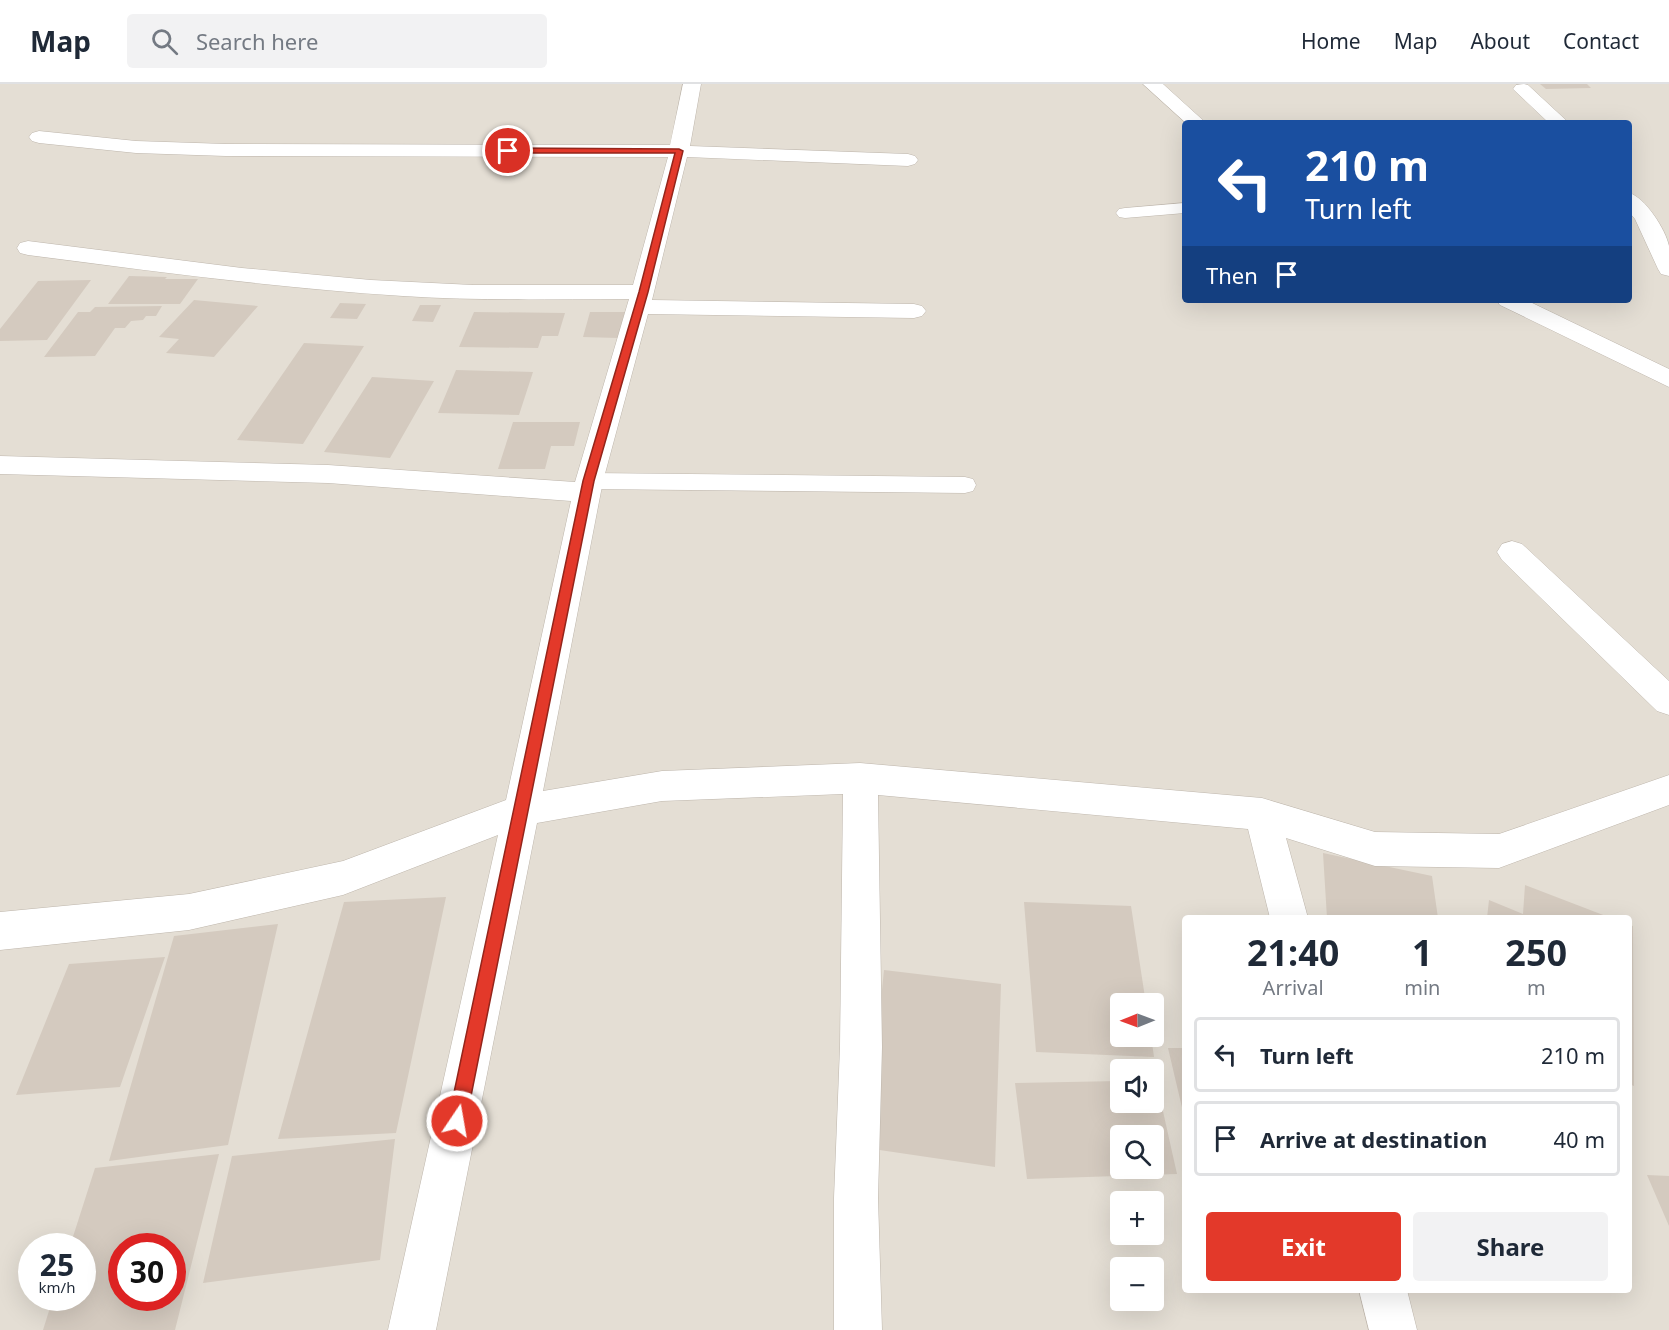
<!DOCTYPE html>
<html lang="en">
<head>
<meta charset="utf-8">
<style>
  body { margin:0; font-family:"Noto Sans",sans-serif; background:#f2f2f3; color:#1f2937; height:100vh; display:flex; flex-direction:column; font-size:22px; white-space:nowrap }
  * { box-sizing:border-box; margin:0 }
  p { font-size:20px; color:#747a83 }
  .icon { flex:none; width:33px; height:33px; fill:none; stroke:currentColor; stroke-width:2; stroke-linecap:round; stroke-linejoin:round }
  .map { position:relative; flex:1; overflow:hidden }
  .drawer { position:absolute; left:1182px; top:831px; width:450px; height:378px; display:flex; flex-direction:column; background:#fff; border-radius:6px; box-shadow:0 6px 24px #0002 }
  .drawer>* { flex:none }
  .guide { position:absolute; left:1182px; top:36px; width:450px; height:183px; border-radius:6px; box-shadow:0 6px 24px #0002; background:#1a4fa0; color:#fff; overflow:hidden }
  .needle { width:39px; rotate:269deg }
  .fabs { position:absolute; left:1110px; top:909px; display:grid; gap:12px }
  .fabs a { display:grid; place-items:center; width:54px; height:54px; border-radius:6px; background:#fff; box-shadow:0 6px 24px #0002; font-size:30px }
  .speed { position:absolute; left:18px; top:1149px; display:flex; gap:12px; font-size:30px; font-weight:700; text-align:center }
  .speed>* { display:grid; place-content:center; width:78px; height:78px; border-radius:50%; background:#fff; box-shadow:0 6px 24px #0002; line-height:1 }
  .speed small { font-size:15px; font-weight:400 }
  .speed .limit { border:9px solid #d22; background:#fff; color:#111 }
  .pin { position:absolute; display:grid; place-items:center; width:51px; height:51px; color:#fff; margin:-26px; border:3px solid #fff; border-radius:50%; box-shadow:0 2px 6px #0007 }
  .me { position:absolute; width:66px; margin:-33px; rotate:12deg; stroke-linejoin:round; filter:drop-shadow(0 0 4px #0008) }
  .turn { display:flex; align-items:center; gap:21px; height:126px; padding:0 24px; font-size:27px }
  .turn .icon { width:78px; height:78px; stroke-width:2.5 }
  .turn b { display:block; font-size:42px; line-height:51px }
  .then { display:flex; align-items:center; height:57px; padding:0 24px; background:#0003; gap:12px; font-size:22px }
  .eta { display:flex; justify-content:space-evenly; align-items:center; height:102px; text-align:center }
  .eta b { font-size:36px; font-weight:700; line-height:42px }
  .cta { display:flex; gap:12px; margin-top:auto; padding:12px 24px }
  .cta a { flex:1; height:69px; border-radius:6px; background:#e3392a; color:#fff; font-size:24px; font-weight:700; line-height:69px; text-align:center }
  .cta a+a { background:#f2f2f3; color:#1f2937 }
  ul { padding:0; list-style:none }
  li { display:flex; align-items:center; gap:18px; height:75px; margin:0 12px 9px; padding:0 12px; border:3px solid #e0e1e3; border-radius:6px }
  li div { flex:1 }
  li b { display:block; font-size:22px }
  li em { font-style:normal }
  header { display:flex; align-items:center; gap:36px; box-sizing:border-box; height:84px; padding:0 30px; background:#fff; border-bottom:2px solid #e0e1e3 }
  header strong { font-size:28px }
  nav { display:flex; gap:33px; margin-inline-start:auto; font-size:21px }
  .search { width:420px; height:54px; background:#f2f2f3; display:flex; align-items:center; gap:15px; box-sizing:border-box; padding:0 21px; border-radius:6px; color:#747a83; font-size:22px }
  .map>svg:first-child { display:block }
</style>
</head>
<body>
<header>
<strong>Map</strong>
<div class="search"><svg class="icon" aria-label="search" viewBox="0 0 24 24"><circle cx="10" cy="10" r="6"/><path d="M15 15l6 6"/></svg>Search here</div>
<nav><a>Home</a><a>Map</a><a>About</a><a>Contact</a></nav>
</header>
<div class="map">
<svg width="1669" height="1246" viewBox="0 0 1669 1246">
  <rect width="100%" height="100%" fill="#f1ece5"/>
  <path fill="#e4ded4" fill-rule="evenodd" d="M0,0h1669v1246h-1669zM1185,39h444v177h-444zM1185,834h444v372h-444zM1120,920h34v32h-34zM1120,986h34v32h-34zM1120,1052h34v32h-34zM1120,1118h34v32h-34zM32,1162h50v52h-50zM122,1162h50v52h-50zM1120,1184h34v32h-34z"/>
  <path fill="#d4cabf" fill-rule="evenodd" d="M1540,0h47l4,4 -45,1z
    M129,192l38,1 -2,2h33l-18,25h-72z
    M91,196l-44,60 -47,1v-12l38,-48z
    M194,216l64,6 -44,51 -48,-4 13,-14 -20,-2z
    M340,219l26,1 -9,15 -27,-1z
    M420,221h21l-8,17 -21,-1z
    M162,222l-6,10h-10l-3,4 -12,1 -6,7h-10l-20,28 -51,1 34,-45h12l5,-5z
    M474,228l91,1 -7,23h-16l-4,12 -79,-1z
    M590,228h35l-7,26 -35,-1z
    M304,259l60,3 -61,98 -66,-4z
    M456,286l77,2 -14,43 -81,-2z
    M372,293l62,4 -44,77 -66,-6z
    M513,338h67l-6,24h-23l-6,23h-47z
    M1323,769l109,23 6,42h-111z
    M1525,801l86,33h-124l2,-18 34,14z
    M446,813l-50,236 -118,6 66,-237z
    M1024,818l107,4 15,98h-26v32h31l3,21 -118,-5z
    M278,840l-50,221 -119,16 65,-225z
    M1629,841l4,1 1,160 -5,-2z
    M165,873l-45,130 -104,8 53,-131z
    M884,886l117,14 -6,183 -129,-19z
    M1168,964h17v68h-1z
    M1154,996h2l21,94 -150,5 -12,-96 105,-2v21h34zM1120,1052h34v32h-34z
    M395,1055l-15,121 -177,23 29,-127z
    M219,1070l-44,176h-132l10,-32h29v-52h-12l25,-78zM122,1162h50v52h-50z
    M1647,1091l22,1v50z"/>
  <g fill="none" stroke-linecap="round" stroke-linejoin="round">
    <defs>
      <path id="service" d="M1185,119v10l-60,5 -6,-1 -3,-4 3,-4 6,-1z
        M589,389l376,4 8,2 3,6 -3,6 -8,2 -376,-4 -8,-3 -3,-5 3,-5z"/>
      <path id="minor" d="M683,0h18l-11,62 218,8 7,2 3,4 -3,4 -7,2 -221,-9 -35,143 262,4 8,2 4,5 -4,5 -8,2 -266,-4 -45,167 -60,310 119,-20 198,-8 402,35 113,34 124,2 170,-59v30l-170,63 -124,-2 -89,-28 22,80h-38l-22,-89 -370,-34 4,252 -4,151 4,132h-48v-132l6,-151 3,-253 -181,7 -125,22 -101,507h-48l110,-495 -155,60 -154,35 -189,20v-38l189,-18 154,-33 163,-61 65,-299 -243,-18 -328,-9v-18l328,9 247,17 54,-183c-75,0 -151,2 -226,-3 -126,-8 -251,-25 -375,-41l-8,-2 -3,-5 3,-5 8,-2 214,27 129,12 102,5h160l35,-128 -442,-1 -90,-3 -97,-10 -7,-2 -3,-4 3,-4 7,-2 97,10 90,3 444,1z
        M1143,0h20l43,39h-20z
        M1524,0l4,1 41,38h-20l-36,-34 3,-4z
        M1629,109c16,4 37,37 40,53 0,9 0,20 0,30l-8,-2 -3,-5 -23,-50 -6,-7z
        M1496,216h30l143,69v18l-169,-82z
        M1512,457l10,3 147,137v34l-12,-4 -155,-151 -5,-8 5,-8z
        M1359,1206h48l10,40h-48z"/>
    </defs>
    <use href="#service" stroke="#beb6ac" stroke-width="1"/>
    <use href="#minor" stroke="#beb6ac" stroke-width="1"/>
    <use href="#service" fill="#fff" fill-rule="evenodd"/>
    <use href="#minor" fill="#fff" fill-rule="evenodd"/>
  </g>
  <path fill="#e3392a" stroke="#94251b" stroke-width="1.5" d="M508,64l171,1 4,2 -35,141 -54,189 -128,640 -2,7 -7,2 -6,-2 -3,-7 135,-640 56,-189 36,-139h-170l-1,-2z"/>
</svg>
<div class="fabs">
<a><svg class="needle" viewBox="-14 -14 28 28"><path d="M0-13l5 13h-10z" fill="#e53935"/><path d="M0 13l5-13h-10z" fill="#747a83"/></svg></a>
<a><svg class="icon" aria-label="sound" viewBox="0 0 24 24"><path d="M4 9h4l5-4v14l-5-4H4zM17 9q2 3 0 6"/></svg></a>
<a><svg class="icon" aria-label="search" viewBox="0 0 24 24"><circle cx="10" cy="10" r="6"/><path d="M15 15l6 6"/></svg></a>
<a>+</a>
<a>−</a>
</div>
<div class="speed"><div>25<small>km/h</small></div><div class="limit">30</div></div>
<div class="pin" style="left:508px;top:67px;background:#d93025"><svg class="icon" aria-label="arrive" viewBox="0 0 24 24"><path d="M6 21V4h12l-3 4 3 4H6"/></svg></div>
<svg class="me" style="left:457px;top:1037px" viewBox="-20 -20 40 40"><circle r="17" fill="#e3392a" stroke="#fff" stroke-width="3"/><path d="M0-11L8 9 0 5-8 9z" fill="#fff"/></svg>
<div class="guide">
<div class="turn"><svg class="icon" aria-label="left" viewBox="0 0 24 24"><path d="M17 20v-9H6M10 6l-5 5 5 5"/></svg><div><b>210 m</b>Turn left</div></div>
<div class="then">Then<svg class="icon" aria-label="arrive" viewBox="0 0 24 24"><path d="M6 21V4h12l-3 4 3 4H6"/></svg></div>
</div>
<section class="drawer">
<div class="eta">
<div><b>21:40</b><p>Arrival</p></div>
<div><b>1</b><p>min</p></div>
<div><b>250</b><p>m</p></div>
</div>
<ul>
<li><svg class="icon" aria-label="left" viewBox="0 0 24 24"><path d="M17 20v-9H6M10 6l-5 5 5 5"/></svg><div><b>Turn left</b></div><em>210 m</em></li>
<li><svg class="icon" aria-label="arrive" viewBox="0 0 24 24"><path d="M6 21V4h12l-3 4 3 4H6"/></svg><div><b>Arrive at destination</b></div><em>40 m</em></li>
</ul>
<div class="cta"><a>Exit</a><a>Share</a></div>
</section>
</div>
</body>
</html>
